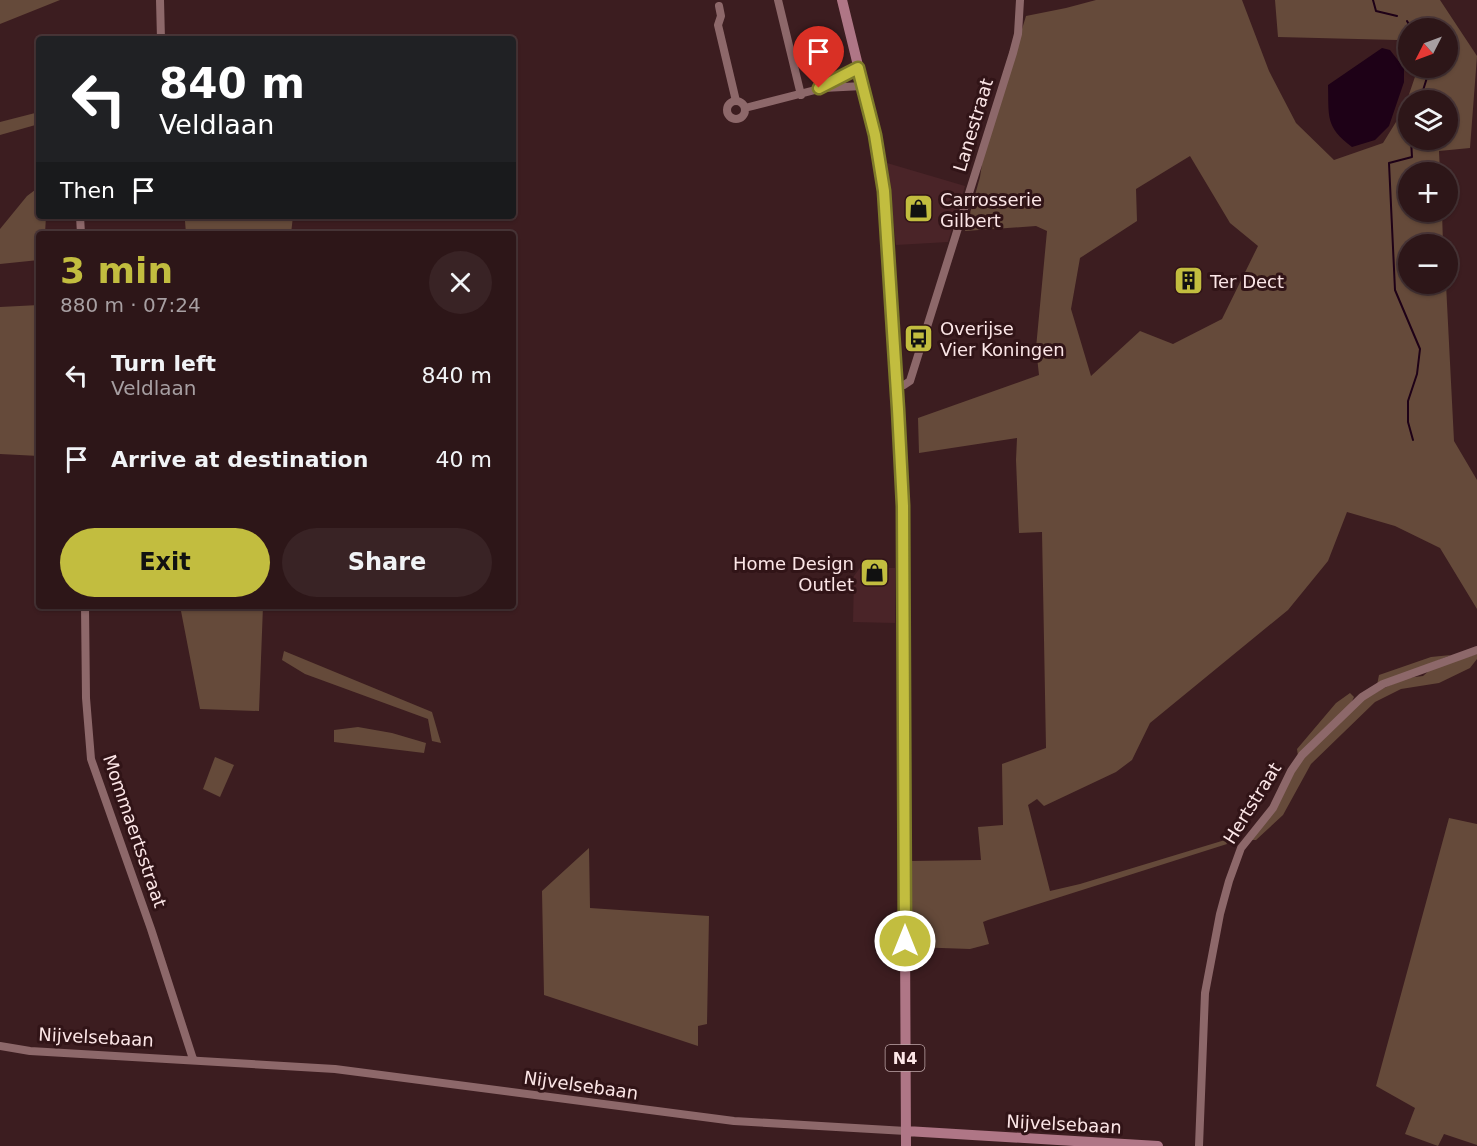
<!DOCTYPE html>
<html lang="en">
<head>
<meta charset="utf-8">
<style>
  body { margin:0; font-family:"DejaVu Sans",sans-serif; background:#392325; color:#f1f3f6; height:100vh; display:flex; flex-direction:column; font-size:22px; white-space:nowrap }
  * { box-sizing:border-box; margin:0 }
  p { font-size:20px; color:#a79fa2 }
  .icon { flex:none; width:33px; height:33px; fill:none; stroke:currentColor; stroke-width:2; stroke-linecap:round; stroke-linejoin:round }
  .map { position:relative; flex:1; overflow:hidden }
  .side { position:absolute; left:36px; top:231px; width:480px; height:378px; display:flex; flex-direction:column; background:#2d1618; border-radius:6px; box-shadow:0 2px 4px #0004,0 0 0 2px #483537 }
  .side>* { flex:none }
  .top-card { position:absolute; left:36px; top:36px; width:480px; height:183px; border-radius:6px; box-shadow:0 2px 4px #0004,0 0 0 2px #483537; background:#202124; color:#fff; overflow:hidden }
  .needle { width:39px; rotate:228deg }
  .tools { position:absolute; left:1398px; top:18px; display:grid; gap:12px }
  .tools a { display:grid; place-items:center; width:60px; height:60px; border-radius:50%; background:#2d1618; box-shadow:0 2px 4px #0004,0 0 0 2px #483537; font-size:30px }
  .pin { position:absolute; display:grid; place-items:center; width:51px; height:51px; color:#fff; margin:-62px -26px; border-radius:50% 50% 50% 0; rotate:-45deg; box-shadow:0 0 6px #0007 }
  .pin .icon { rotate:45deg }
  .me { position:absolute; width:66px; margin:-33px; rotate:0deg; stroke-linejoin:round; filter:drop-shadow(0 0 4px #0008) }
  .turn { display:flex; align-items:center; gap:21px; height:126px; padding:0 24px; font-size:27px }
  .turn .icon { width:78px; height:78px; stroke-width:2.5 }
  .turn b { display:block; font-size:42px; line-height:51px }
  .then { display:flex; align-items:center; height:57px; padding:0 24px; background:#0003; gap:12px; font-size:22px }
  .round { display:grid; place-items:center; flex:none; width:63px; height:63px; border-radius:32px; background:#392325 }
  .head { display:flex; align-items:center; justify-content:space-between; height:102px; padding:0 24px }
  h1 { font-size:36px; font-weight:700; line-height:45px; color:#c2bd3f }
  .primary-button { display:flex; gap:12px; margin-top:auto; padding:12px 24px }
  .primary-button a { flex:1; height:69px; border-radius:36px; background:#c2bd3f; color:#111; font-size:24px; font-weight:700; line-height:69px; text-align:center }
  .primary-button a+a { background:#392325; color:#f1f3f6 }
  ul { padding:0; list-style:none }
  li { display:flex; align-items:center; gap:18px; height:84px; padding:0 24px }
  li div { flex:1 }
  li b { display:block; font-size:22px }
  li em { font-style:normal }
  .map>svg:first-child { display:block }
</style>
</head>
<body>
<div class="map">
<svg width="1477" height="1146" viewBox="0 0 1477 1146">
  <rect width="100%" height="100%" fill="#3c1d20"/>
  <path fill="#4a2428" d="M887,163l78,23 -17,56 -52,3z
    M860,568h35v55l-42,-1 1,-46z"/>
  <path fill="#654a3a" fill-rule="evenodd" d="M0,0h60l-60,24z
    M1096,0h146l27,71 27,52 38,37 49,-17 21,-34 14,-41h30v-40h-40v27l-11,-15 -119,-3 -3,-37h165l37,56 -7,92 -31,3 1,21h-32v40h34l1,32h-35v40h38l8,157 23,39v129l-37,-61 -45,-22 -48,-14 -19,49 -40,49 -138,113 -18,37 -16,12 -72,34 -7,-7 -9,6 22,86 30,-7 145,-44 2,4 -239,76 -5,2 6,22 -19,5 -57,-2 -3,-86 71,-1 -3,-33 25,-2 -1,-61 44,-16 -4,-216 -23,1 -3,-73 1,-22 -98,15 -1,-35 121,-43 -3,-27 11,-117 -11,-5 -71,5 15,-54 3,-20 43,-141 40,-8zM1408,100h40v40h-40zM1190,156l40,67 28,23 -36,73 -49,25 -33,-13 -49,45 -20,-67 9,-51 57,-37 -1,-32z
    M39,112v12l-39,11v-13z
    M39,187v29h7l-1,18h-6v26l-39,4v-35l27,-33z
    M238,216h55l-2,18h-105l-1,-13 53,-2z
    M39,305v151l-39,-2v-147z
    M166,606h97l-4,105 -59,-2 -19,-98h-13z
    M284,651l148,61 9,31 -9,-2 -4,-22 -123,-45 -23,-14z
    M1477,654v5l-7,9 -31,15 -38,6 -26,13 -64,62 -28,51 -27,25h-6l48,-76 60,-61 26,-15 23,-10 16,-2 9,-8z
    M1451,655l-74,30 2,-10 52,-18z
    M1350,693l4,4 -3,6 -53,53 -1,-7 39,-46z
    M358,727l34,6 34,10 -2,10 -90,-11v-12z
    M215,757l19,8 -14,32 -17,-8z
    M1449,818l28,6v321l-33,-11 -6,12 -33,-12 10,-26 -39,-22z
    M589,848l1,60 119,8 -2,108 -9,2v20l-154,-51 -2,-104z"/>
  <path fill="#1e0117" d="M1382,48l8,2 14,18v14l-15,44 -14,14 -23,7c-27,-20 -23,-31 -24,-62z"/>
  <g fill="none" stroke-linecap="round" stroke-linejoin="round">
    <path stroke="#1e0117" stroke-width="2" d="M1373,0l3,11 21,5
      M1407,21l4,7
      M1420,100l10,-32
      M1411,140l1,17 -23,6 6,127 25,59 -3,25 -9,27v21l5,18"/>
    <path stroke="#8d686a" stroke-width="8" d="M160,0l1,39
      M778,0l23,95
      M719,6l2,10 -3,9 18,76
      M823,88l40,-2
      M727 110a9 9 0 1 1 18 0a9 9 0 1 1-18 0Z
      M745,108l74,-19 40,-21
      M80,216l1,18
      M897,386l7,-1 6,-4 103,-328 5,-19 2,-34
      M85,606l1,92 5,61 60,170 42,130
      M0,1046l30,5 305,18 399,52 172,10
      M1199,1146l6,-153 15,-79 9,-33 12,-33 32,-40 18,-37 11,-16 60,-58 21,-13 94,-34"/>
    <path stroke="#af7686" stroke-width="10" d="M842,0l33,135 9,56 19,315 3,640
      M906,1131l252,15"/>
  </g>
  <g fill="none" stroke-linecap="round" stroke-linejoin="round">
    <defs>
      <path id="route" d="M819,88l39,-20 17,67 9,56 14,218 5,97 2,435"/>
    </defs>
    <use href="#route" stroke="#7e7b29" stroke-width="15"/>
    <use href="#route" stroke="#c2bd3f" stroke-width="10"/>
  </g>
  <defs>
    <symbol id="shop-square" viewBox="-11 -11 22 22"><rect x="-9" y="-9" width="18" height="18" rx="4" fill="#c2bd3f" stroke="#311417"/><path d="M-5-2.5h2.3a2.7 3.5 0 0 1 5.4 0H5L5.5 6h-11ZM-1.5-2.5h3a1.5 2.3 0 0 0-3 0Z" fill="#111"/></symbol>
    <symbol id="building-square" viewBox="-11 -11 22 22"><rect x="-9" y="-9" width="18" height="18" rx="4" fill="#c2bd3f" stroke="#311417"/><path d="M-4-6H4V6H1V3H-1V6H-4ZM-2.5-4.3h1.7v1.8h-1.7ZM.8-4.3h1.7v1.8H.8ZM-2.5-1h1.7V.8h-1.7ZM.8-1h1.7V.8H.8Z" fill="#111"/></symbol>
    <symbol id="bus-square" viewBox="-11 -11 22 22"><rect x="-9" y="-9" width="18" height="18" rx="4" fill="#c2bd3f" stroke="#311417"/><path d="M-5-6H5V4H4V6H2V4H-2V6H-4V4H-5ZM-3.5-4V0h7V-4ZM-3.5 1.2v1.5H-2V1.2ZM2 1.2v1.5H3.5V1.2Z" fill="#111"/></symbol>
  </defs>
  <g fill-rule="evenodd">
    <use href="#shop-square" x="902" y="192" width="33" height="33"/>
    <use href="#building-square" x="1172" y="264" width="33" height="33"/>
    <use href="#bus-square" x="902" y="322" width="33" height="33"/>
    <use href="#shop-square" x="858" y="556" width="33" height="33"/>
  </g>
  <g text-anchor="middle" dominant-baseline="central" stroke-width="6" stroke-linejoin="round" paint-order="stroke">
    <rect fill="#311417" stroke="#bfa7a9" stroke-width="1.5" x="885.5" y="1045" width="39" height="26" rx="4.5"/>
    <g font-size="16" font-weight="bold" fill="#fce6e7">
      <text x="905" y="1058">N4</text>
    </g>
    <g font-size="18" fill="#fce6e7" stroke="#311417">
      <text transform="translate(973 125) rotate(-73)">Lanestraat</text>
      <text transform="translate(1252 803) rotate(-58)">Hertstraat</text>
      <text transform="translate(135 831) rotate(71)">Mommaertsstraat</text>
      <text transform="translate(96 1037) rotate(3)">Nijvelsebaan</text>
      <text transform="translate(581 1085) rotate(8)">Nijvelsebaan</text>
      <text transform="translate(1064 1124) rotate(3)">Nijvelsebaan</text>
    </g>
    <g font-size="18" fill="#fce6e7" stroke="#311417" text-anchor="start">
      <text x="940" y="199">Carrosserie<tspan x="940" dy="21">Gilbert</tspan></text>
      <text x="1210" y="281">Ter Dect</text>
      <text x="940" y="328">Overijse<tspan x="940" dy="21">Vier Koningen</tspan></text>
      <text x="854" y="563" text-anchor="end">Home Design<tspan x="854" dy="21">Outlet</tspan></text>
    </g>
  </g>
</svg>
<div class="tools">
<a><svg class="needle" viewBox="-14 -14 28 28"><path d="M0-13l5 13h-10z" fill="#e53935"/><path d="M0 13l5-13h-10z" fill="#a79fa2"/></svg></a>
<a><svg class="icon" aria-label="layers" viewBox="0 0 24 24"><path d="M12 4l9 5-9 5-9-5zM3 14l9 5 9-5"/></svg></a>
<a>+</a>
<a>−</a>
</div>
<div class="pin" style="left:819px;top:88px;background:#d93025"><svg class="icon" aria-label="arrive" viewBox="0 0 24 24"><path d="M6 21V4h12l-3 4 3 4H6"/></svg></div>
<svg class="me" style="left:905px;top:941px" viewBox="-20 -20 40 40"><circle r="17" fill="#c2bd3f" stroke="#fff" stroke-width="3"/><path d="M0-11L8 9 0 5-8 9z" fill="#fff"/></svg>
<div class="top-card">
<div class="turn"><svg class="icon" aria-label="left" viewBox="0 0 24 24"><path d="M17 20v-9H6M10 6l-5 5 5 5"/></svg><div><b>840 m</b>Veldlaan</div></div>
<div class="then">Then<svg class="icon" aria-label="arrive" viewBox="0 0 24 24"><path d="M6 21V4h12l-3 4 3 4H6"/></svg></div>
</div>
<section class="side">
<div class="head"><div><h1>3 min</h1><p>880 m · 07:24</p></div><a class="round"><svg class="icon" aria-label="close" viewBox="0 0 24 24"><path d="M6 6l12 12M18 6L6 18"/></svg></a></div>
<ul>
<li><svg class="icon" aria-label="left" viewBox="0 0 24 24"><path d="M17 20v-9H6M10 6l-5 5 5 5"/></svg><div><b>Turn left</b><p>Veldlaan</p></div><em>840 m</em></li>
<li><svg class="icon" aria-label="arrive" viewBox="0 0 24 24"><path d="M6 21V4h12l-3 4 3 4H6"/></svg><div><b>Arrive at destination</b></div><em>40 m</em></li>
</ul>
<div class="primary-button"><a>Exit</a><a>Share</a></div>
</section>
</div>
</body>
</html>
